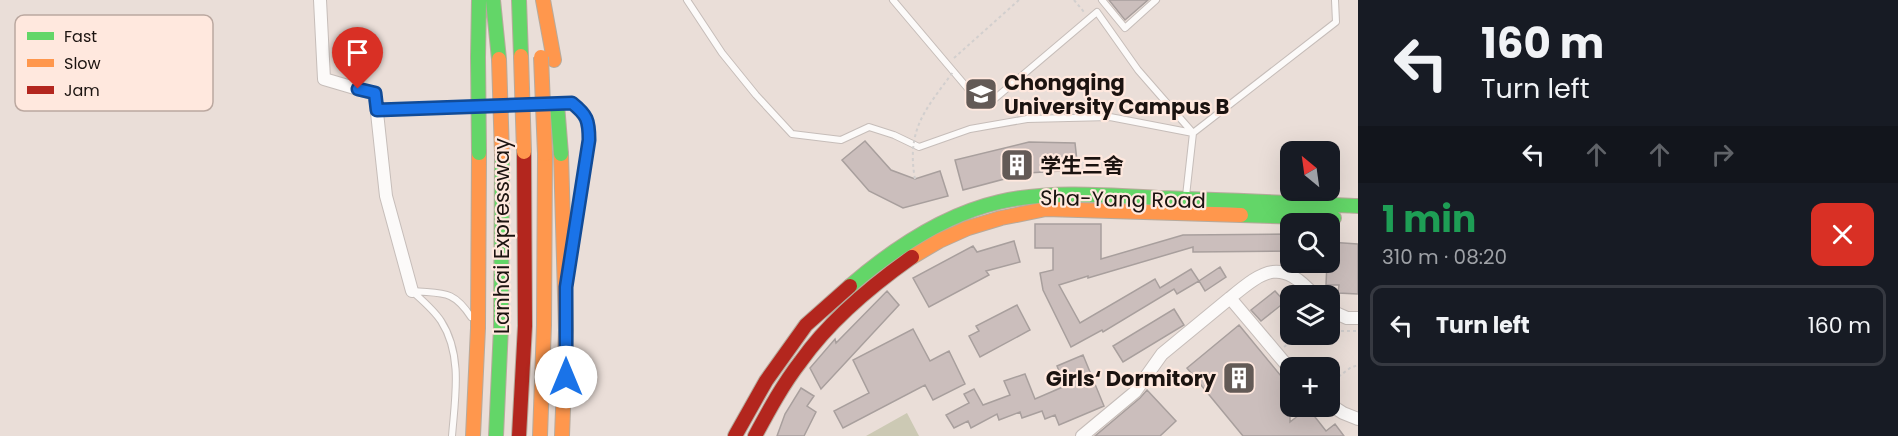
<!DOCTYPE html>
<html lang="en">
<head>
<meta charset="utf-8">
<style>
  body { margin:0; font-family:Poppins,"Noto Sans SC",sans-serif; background:#242831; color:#f1f3f6; height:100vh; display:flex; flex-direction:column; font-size:22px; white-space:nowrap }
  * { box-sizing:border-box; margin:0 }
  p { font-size:20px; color:#9ea1a6 }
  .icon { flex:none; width:33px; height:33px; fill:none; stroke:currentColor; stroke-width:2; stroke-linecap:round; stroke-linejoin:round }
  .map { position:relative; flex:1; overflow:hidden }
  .drawer { display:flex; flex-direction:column; background:#171b24; width:540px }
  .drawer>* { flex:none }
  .top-card { background:#171b24; color:#f1f3f6; overflow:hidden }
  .needle { width:39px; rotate:331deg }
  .tools { position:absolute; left:1280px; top:141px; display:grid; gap:12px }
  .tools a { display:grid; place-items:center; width:60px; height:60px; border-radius:12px; background:#171b24; box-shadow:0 6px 24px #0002; font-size:30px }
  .pin { position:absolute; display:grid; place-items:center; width:51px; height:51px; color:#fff; margin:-62px -26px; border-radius:50% 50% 50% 0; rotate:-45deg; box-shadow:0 0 6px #0007 }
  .pin .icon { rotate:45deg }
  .me { position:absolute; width:66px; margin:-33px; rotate:0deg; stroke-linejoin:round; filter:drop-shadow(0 0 4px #0008) }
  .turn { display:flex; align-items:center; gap:21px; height:126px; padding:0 24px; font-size:27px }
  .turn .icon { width:78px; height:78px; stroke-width:2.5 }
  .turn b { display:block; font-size:42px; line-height:51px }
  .lanes { display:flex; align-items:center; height:57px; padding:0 24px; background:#0003; justify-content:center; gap:30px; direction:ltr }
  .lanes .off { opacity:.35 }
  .round { display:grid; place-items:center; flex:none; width:63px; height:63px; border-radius:12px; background:#242831 }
  .head { display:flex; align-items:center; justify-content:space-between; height:102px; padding:0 24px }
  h1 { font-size:36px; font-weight:700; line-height:45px; color:#1e9e55 }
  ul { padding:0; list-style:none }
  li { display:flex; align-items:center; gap:18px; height:81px; margin:0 12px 9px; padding:0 12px; border:3px solid #363941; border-radius:12px }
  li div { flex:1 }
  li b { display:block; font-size:22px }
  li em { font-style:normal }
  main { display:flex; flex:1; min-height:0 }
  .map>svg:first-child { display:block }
</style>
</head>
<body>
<main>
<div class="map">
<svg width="1358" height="436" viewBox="0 0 1358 436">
  <rect width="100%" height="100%" fill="#eaded8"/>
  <path fill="#ccc9b4" d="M907,413l12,23h-53z"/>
  <path fill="#cbbebc" stroke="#a89f9d" stroke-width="1.5" d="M1109,0h39l-23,20z
    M865,141l26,29 24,9 25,-8 8,25 -45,12 -34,-17 -27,-31z
    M1029,142l46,1 3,27 -51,3 -64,17 -8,-30z
    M1035,224h66v35l82,-24 107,-1v17l-97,1v-5l-105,31v-2l-29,9 21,38 75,-44 5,9 31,-19 8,12 -22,13 -3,-5 -71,43 -1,-2 -31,17 -28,-57 -3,-17 13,-3v-22h-18z
    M1014,241l6,21 -34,9 3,4 -60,32 -16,-29 60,-32 4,6z
    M1329,242l29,2v50l-20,-1 1,-8h-13l1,-23h2z
    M1220,267l6,10 -21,14 -6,-10z
    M887,291l12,14 -78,84 -11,-21 25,-29 1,4z
    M1275,291l10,11 -24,19 -10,-11z
    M1017,305l13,25 -50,27 -11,-21 10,-5 -3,-5z
    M1174,309l10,16 -61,37 -10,-16z
    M1239,325l51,62v35l18,-14 18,23 9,-7 9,12h-101l-56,-68z
    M913,329l17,32 19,-10 16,33 -32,16 -8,-15 -82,43 -9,-17 35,-18 -16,-33z
    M1083,355l21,51 -45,19 -4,-10 -10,4 -3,-8 -20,7 -2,-6 -21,8 -2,-6 -26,14 -3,-7 -14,7 -8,-13 23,-12 -5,-9 10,-5 9,16 27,-10 -6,-14 21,-7 10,25 30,-13 -8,-20z
    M801,388l13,8 -7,10 9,6 -12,24h-27l8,-22z
    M1147,390l29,31 -16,15h-65l45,-38z"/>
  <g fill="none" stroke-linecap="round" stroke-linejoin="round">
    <defs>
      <path id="lane" d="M687,0l35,53 34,42 36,39 49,6 28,-13 25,8 25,12 51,-18 57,-10 83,-2 83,16 143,-111 -1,-22
        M893,0l82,97 17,4 105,-89 41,58 55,63 -7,63
        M1102,0l23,28 31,-28
        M562,103h10c16,12 17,18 17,37l-15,96
        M377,110l97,-4
        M412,291c10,9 22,19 29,30 22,34 14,77 11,115
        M413,291c29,3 40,-2 58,26"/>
      <path id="street" d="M320,0l4,79 51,15 11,102 26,95
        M1329,310l18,8h11
        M1290,369l-60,-71c35,-29 51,-40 85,-2
        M1329,404l14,9 15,6
        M1082,436l53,-44 27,-38 68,-56"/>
      <path id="fast" d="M493,0l6,59
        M519,0l2,56
        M478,57l1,-57
        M1241,215l93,3
        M850,286c43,-37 93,-71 149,-84 52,-12 107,-7 159,-4 67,2 133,5 200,8
        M496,436l5,-109 1,-172"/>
      <path id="slow" d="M543,0l11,60
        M561,154l5,176 -4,106
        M912,257l27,-16 29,-13 33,-10 45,-9 195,6
        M473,436l5,-108 1,-175
        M540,436l4,-111 1,-171"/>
      <path id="jam" d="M519,436l6,-110 -1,-174
        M735,436l31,-55 40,-56 44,-39
        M755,436c14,-26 28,-52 46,-75 29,-41 70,-75 111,-104"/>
    </defs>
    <use href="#lane" stroke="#c6bdb9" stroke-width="8"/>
    <use href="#street" stroke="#c6bdb9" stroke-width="14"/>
    <use href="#fast" stroke="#b7aa9c" stroke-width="16"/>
    <use href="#slow" stroke="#b7aa9c" stroke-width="16"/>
    <use href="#jam" stroke="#b7aa9c" stroke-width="16"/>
    <path stroke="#d2cfce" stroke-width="2" stroke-dasharray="3 3" stroke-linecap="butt" d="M1074,0l10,12
      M954,58l65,-58
      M1329,331h29
      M1284,347l16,-13
      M1329,384l21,-16 8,-3"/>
    <use href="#lane" stroke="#fcfaf9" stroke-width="6"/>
    <use href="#street" stroke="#fcfaf9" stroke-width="12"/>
    <use href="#fast" stroke="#63d668" stroke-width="14"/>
    <use href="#slow" stroke="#ff974d" stroke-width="14"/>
    <use href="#jam" stroke="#b3261e" stroke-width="14"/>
    <defs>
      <path id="fast-bridge" d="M478,57l1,96
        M557,104l4,50"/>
      <path id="slow-bridge" d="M521,56l3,96
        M541,57l4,97
        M499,59l3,96"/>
    </defs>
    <use href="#fast-bridge" stroke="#b7aa9c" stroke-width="16" stroke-linecap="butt"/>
    <use href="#slow-bridge" stroke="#b7aa9c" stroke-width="16" stroke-linecap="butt"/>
    <path stroke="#d2cfce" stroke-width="2" stroke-dasharray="3 3" stroke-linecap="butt" d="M915,179c-9,-50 11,-70 38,-107"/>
    <use href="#fast-bridge" stroke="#63d668" stroke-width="14"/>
    <use href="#slow-bridge" stroke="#ff974d" stroke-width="14"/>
  </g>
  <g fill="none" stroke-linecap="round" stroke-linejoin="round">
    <defs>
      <path id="route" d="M358,89l17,4 2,17 195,-7c15,12 17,17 17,37l-23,147v90"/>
    </defs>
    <use href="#route" stroke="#114b97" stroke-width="15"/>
    <use href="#route" stroke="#1a73e8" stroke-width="10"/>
  </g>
  <defs>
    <symbol id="university-square" viewBox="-11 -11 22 22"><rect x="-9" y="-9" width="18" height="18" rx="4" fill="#635a56" stroke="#ffe8de"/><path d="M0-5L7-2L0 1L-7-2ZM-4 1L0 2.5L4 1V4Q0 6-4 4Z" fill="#fff"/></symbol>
    <symbol id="building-square" viewBox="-11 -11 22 22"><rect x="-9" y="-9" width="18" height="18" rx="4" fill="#635a56" stroke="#ffe8de"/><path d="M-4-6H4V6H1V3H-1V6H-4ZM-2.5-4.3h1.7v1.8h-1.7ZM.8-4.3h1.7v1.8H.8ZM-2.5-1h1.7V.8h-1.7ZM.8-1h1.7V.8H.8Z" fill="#fff"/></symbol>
  </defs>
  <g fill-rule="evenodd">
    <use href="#university-square" x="962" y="75" width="38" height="38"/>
    <use href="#building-square" x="998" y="146" width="38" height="38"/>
    <use href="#building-square" x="1220" y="359" width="38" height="38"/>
  </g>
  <g text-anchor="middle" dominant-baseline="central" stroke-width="4.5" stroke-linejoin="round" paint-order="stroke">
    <g font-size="21" font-weight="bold" fill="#1b1310" stroke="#ffe8de" text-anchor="start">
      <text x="1004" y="82">Chongqing<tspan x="1004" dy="24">University Campus B</tspan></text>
      <text x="1040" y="165">学生三舍</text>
      <text x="1216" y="378" text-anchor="end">Girls‘ Dormitory</text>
    </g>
    <g font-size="21" fill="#1b1310" stroke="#ffe8de">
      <text transform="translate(1123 199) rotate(1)">Sha-Yang Road</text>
      <text transform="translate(501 236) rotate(-90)">Lanhai Expressway</text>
    </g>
  </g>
  <rect x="15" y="15" width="198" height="96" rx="9" fill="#ffe8de" stroke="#bba8a0" stroke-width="1.5"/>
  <rect x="27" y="32" width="27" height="8" fill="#63d668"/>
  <rect x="27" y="59" width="27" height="8" fill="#ff974d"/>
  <rect x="27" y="86" width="27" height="8" fill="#b3261e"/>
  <g font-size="16" fill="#1b1310">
    <text x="64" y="42">Fast</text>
    <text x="64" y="69">Slow</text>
    <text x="64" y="96">Jam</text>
  </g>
</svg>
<div class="tools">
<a><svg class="needle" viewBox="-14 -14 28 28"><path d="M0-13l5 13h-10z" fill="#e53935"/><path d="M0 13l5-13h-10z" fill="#9ea1a6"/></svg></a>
<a><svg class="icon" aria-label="search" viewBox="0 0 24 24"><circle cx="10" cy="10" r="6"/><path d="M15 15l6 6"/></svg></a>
<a><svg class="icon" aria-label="layers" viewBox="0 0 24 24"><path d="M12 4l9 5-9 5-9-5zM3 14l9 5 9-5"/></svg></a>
<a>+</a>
</div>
<div class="pin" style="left:358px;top:89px;background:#d93025"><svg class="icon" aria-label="arrive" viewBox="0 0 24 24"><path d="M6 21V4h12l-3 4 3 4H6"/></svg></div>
<svg class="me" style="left:566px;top:377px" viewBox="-20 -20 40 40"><circle r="19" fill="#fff"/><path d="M0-13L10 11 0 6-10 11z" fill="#1a73e8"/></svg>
</div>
<section class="drawer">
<div class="top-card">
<div class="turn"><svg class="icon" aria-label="left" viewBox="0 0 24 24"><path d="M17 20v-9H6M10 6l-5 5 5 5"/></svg><div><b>160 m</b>Turn left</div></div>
<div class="lanes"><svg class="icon" aria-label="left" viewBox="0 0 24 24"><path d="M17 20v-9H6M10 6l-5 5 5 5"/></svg><svg class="icon off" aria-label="ahead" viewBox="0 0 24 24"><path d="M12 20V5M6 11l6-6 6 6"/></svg><svg class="icon off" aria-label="ahead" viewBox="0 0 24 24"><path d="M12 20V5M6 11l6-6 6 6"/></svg><svg class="icon off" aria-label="right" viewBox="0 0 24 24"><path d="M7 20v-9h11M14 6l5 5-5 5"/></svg></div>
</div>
<div class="head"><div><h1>1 min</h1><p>310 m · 08:20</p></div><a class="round" style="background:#d93025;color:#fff"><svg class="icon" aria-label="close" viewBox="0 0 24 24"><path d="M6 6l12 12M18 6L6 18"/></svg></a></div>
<ul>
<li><svg class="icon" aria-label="left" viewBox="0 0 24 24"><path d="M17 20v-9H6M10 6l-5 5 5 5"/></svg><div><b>Turn left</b></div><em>160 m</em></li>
</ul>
</section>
</main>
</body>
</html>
